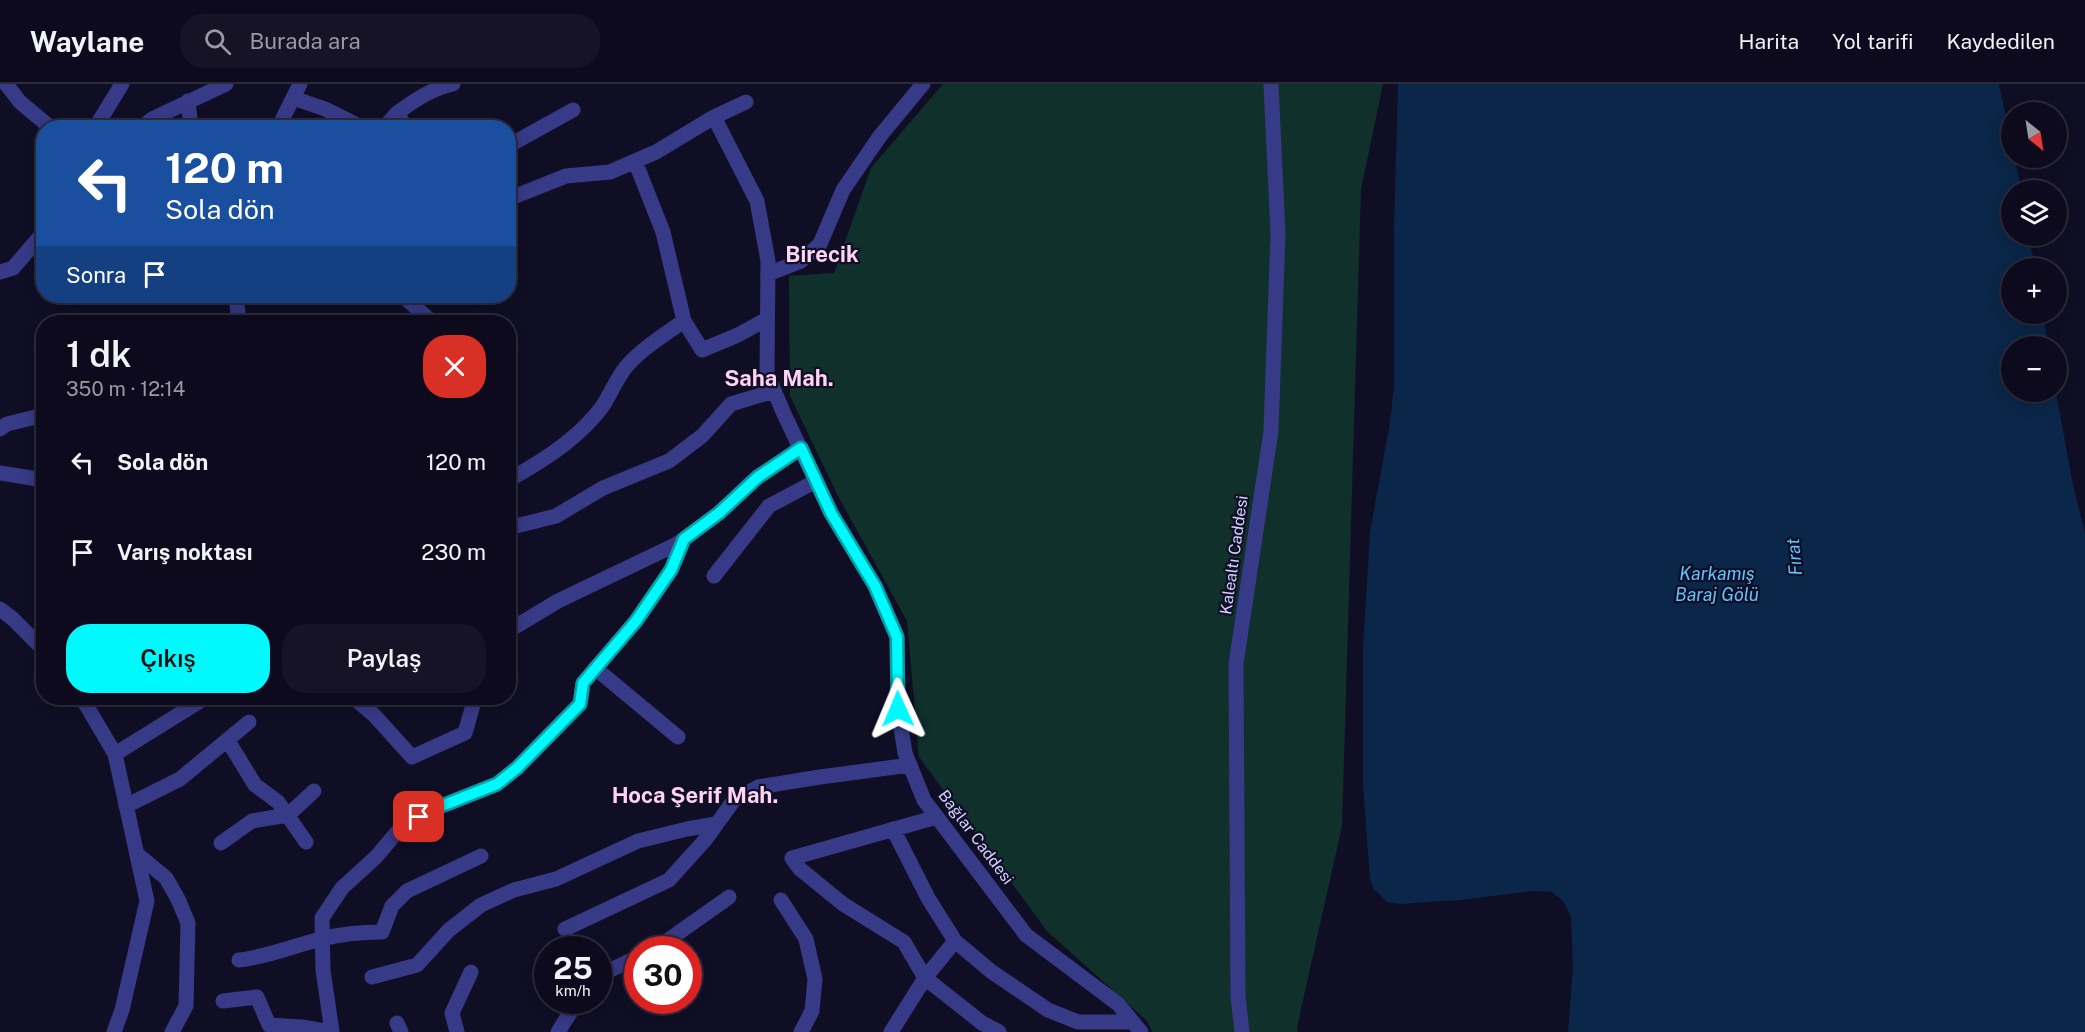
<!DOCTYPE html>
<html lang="tr">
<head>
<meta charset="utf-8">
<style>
  body { margin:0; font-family:"Public Sans",sans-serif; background:#151325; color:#f1f3f6; height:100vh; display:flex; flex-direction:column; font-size:22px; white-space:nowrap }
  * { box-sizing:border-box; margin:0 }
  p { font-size:20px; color:#9a9aa3 }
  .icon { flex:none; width:33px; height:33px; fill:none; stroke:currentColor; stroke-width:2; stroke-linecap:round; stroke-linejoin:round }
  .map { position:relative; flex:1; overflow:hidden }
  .drawer { position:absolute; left:36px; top:231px; width:480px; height:390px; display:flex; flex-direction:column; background:#0c0a1c; border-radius:24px; box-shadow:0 3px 15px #0003,0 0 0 2px #2c2b3b }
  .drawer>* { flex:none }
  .guide { position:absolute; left:36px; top:36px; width:480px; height:183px; border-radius:24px; box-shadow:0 3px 15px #0003,0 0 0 2px #2c2b3b; background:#1a4fa0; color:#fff; overflow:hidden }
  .needle { width:39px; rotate:150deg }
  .tools { position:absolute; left:2001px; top:18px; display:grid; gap:12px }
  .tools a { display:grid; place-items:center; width:66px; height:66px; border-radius:50%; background:#0c0a1c; box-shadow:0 3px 15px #0003,0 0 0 2px #2c2b3b; font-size:30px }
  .speed { position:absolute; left:534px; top:852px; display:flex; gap:12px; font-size:30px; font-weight:700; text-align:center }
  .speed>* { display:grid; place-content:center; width:78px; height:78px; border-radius:50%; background:#0c0a1c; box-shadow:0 3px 15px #0003,0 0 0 2px #2c2b3b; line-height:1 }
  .speed small { font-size:15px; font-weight:400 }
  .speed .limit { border:9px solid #d22; background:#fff; color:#111 }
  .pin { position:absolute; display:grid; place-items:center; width:51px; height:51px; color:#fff; margin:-26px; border-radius:12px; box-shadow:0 3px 9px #0006 }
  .me { position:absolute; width:66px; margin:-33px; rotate:359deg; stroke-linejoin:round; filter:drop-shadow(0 0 4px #0008) }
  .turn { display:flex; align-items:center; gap:21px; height:126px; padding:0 30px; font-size:27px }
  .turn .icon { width:78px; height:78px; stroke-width:2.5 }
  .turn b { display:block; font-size:42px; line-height:51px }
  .then { display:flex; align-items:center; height:57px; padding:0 30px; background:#0003; gap:12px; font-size:22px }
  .round { display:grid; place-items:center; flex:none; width:63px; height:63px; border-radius:24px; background:#151325 }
  .summary { display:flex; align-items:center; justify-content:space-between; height:102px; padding:0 30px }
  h1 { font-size:36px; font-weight:600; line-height:45px }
  .primary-button { display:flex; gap:12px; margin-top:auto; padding:12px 30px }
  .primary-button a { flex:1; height:69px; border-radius:24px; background:#00f9fd; color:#111; font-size:24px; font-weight:600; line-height:69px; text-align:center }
  .primary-button a+a { background:#151325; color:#f1f3f6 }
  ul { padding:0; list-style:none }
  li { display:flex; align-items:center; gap:18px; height:90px; padding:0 30px }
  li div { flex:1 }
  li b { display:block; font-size:22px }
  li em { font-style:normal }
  header { display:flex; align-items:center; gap:36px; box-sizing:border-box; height:84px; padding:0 30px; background:#0c0a1c; border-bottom:2px solid #2c2b3b }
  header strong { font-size:28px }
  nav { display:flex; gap:33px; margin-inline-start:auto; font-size:21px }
  .search { width:420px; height:54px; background:#151325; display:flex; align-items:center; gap:15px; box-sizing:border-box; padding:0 21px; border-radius:24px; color:#9a9aa3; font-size:22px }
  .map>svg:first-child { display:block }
</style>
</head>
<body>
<header>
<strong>Waylane</strong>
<div class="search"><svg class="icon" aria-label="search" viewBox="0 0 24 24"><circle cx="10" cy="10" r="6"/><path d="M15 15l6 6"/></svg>Burada ara</div>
<nav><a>Harita</a><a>Yol tarifi</a><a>Kaydedilen</a></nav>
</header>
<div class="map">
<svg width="2085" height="948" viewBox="0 0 2085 948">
  <rect width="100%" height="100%" fill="#100e25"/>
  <path fill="#10302c" d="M943,0h440l-22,105 -19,637 -45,201 1,5h-146l-5,-11 -100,-90 -128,-174 -12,-136 -70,-127 -47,-98 -1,-120 45,-3 37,-105z"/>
  <path fill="#0a2648" d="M1398,0h601l12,56 1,18h3l6,32h-9v46h17l6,32h-23v46h31l5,32h-36v46h44l16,88 13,53v499h-517l5,-64 -2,-51 -8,-16 -11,-9 -21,-1 -71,9 -61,4 -12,-2 -13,-13 -4,-9 -7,-95v-137l7,-116 20,-110 4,-37v-157z"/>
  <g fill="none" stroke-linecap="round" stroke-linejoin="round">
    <path stroke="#373a86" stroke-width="15" d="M6,0l14,18 31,26
      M293,14l32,11 38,19
      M188,17l3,27
      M397,29c18,-13 34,-24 56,-29
      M714,33l43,84 11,60 -1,113 17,40 47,99 44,73 22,51 1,72 7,44 19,47 102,135 92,69 23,28
      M95,44l27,-44
      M141,44l11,-9 74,-35
      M278,44l22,-44
      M384,44l13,-15 9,15
      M508,62l65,-36
      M635,77l28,71 21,89
      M508,115l58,-23 44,-4 46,-20 58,-35 32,-15
      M0,188l13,-4 31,-36
      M236,212l3,26
      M403,212l29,26
      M0,345l7,-5 37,-9
      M0,389l44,7
      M508,396c34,-18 71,-42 94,-73 9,-13 14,-28 24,-40 14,-17 39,-33 58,-46l18,29 36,-15 29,-16
      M508,444l48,-12 47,-28 66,-27 33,-25 29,-32 43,-13
      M714,492l55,-70 47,-25
      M508,547l50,-30 119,-57 42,-31 38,-36 44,-29
      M595,584l83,69
      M354,614l20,17 38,42 53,-24 10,-35
      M228,657l27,44 23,17 28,40
      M115,670l90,-56
      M126,722l54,-27 69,-57
      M937,733l-145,41 8,11 43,35 61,38 21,36 57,45 17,9
      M893,745l35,69 27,43 37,31 56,38 30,12h55
      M221,759l31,-22 36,-6 26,-24
      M137,770l29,24 12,21 10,24 -2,83 -14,26
      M781,816l25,39 9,40 -3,32 -11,21
      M565,845l104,-49 37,-41 28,-39 24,-13 62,-10 90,-12
      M654,866l75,-53
      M239,876c28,-3 54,-14 82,-21 20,-5 40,-7 61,-7l10,-26 15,-15 74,-35
      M598,892l40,-19
      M372,893l45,-12 32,-35 32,-25 33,-15 42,-11 82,-38 49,-12 29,-5
      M223,917l34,-4 12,28 33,2 29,5
      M397,939l4,9
      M332,948l-9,-62 -1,-52 20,-30 34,-31 27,-32 31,-16 63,-25 20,-16 63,-64 3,-21 53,-62 35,-51 13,-31
      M457,948l-5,-19 19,-41
      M558,948l20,-32
      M891,948l34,-54 30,-37"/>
    <path stroke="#373a86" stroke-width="15" d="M768,190l33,-13 19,-17 23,-54 37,-54 43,-52
      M0,525l13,10 31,31
      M82,614l33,56 32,147 -25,109 -8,22
      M1242,948l-4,-36 -2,-332 35,-233 7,-197 -7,-150"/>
  </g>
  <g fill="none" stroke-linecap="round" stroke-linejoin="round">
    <defs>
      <path id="route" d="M419,733l15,-8 63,-25 20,-16 63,-64 3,-21 53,-62 35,-51 13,-31 35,-26 39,-36 43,-29 30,65 44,73 22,51 1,72"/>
    </defs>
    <use href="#route" stroke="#00a2a4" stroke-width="15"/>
    <use href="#route" stroke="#00f9fd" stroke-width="10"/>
  </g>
  <g text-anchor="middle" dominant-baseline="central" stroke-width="4.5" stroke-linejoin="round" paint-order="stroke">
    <g font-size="16" fill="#d3d2ff" stroke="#100e25">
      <text transform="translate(1234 471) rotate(-82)">Kalealtı Caddesi</text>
      <text transform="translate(976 753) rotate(53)">Bağlar Caddesi</text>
    </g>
    <g font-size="18" font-style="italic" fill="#60c3ff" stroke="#100e25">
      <text transform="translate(1794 473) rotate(-95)">Fırat</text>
      <text x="1717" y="489">Karkamış<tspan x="1717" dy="21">Baraj Gölü</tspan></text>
    </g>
    <g font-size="22" font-weight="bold" fill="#ffd4f3" stroke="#100e25">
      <text x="822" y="170">Birecik</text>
      <text x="779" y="294">Saha Mah.</text>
      <text x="695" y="711">Hoca Şerif Mah.</text>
    </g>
  </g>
</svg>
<div class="tools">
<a><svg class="needle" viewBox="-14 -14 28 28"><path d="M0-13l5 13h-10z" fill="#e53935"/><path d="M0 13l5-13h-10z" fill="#9a9aa3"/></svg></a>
<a><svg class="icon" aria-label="layers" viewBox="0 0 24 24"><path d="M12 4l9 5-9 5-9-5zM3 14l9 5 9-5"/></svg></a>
<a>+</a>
<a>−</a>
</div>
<div class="speed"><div>25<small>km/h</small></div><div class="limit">30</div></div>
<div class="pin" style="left:419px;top:733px;background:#d93025"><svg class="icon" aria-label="arrive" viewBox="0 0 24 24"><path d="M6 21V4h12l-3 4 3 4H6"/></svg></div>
<svg class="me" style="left:898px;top:625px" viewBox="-20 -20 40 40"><path d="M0-17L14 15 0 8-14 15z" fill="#00f9fd" stroke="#fff" stroke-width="4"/></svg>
<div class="guide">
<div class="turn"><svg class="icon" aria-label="left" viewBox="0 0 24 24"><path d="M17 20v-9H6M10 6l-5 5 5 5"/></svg><div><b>120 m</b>Sola dön</div></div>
<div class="then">Sonra<svg class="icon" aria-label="arrive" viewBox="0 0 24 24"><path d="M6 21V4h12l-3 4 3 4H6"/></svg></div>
</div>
<section class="drawer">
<div class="summary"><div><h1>1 dk</h1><p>350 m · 12:14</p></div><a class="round" style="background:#d93025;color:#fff"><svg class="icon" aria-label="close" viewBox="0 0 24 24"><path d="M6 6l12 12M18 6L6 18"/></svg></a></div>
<ul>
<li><svg class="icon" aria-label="left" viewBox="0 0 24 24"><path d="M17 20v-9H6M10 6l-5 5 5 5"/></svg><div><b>Sola dön</b></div><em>120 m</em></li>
<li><svg class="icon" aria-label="arrive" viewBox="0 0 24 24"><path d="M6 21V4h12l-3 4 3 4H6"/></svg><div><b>Varış noktası</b></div><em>230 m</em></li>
</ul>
<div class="primary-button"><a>Çıkış</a><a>Paylaş</a></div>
</section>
</div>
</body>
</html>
